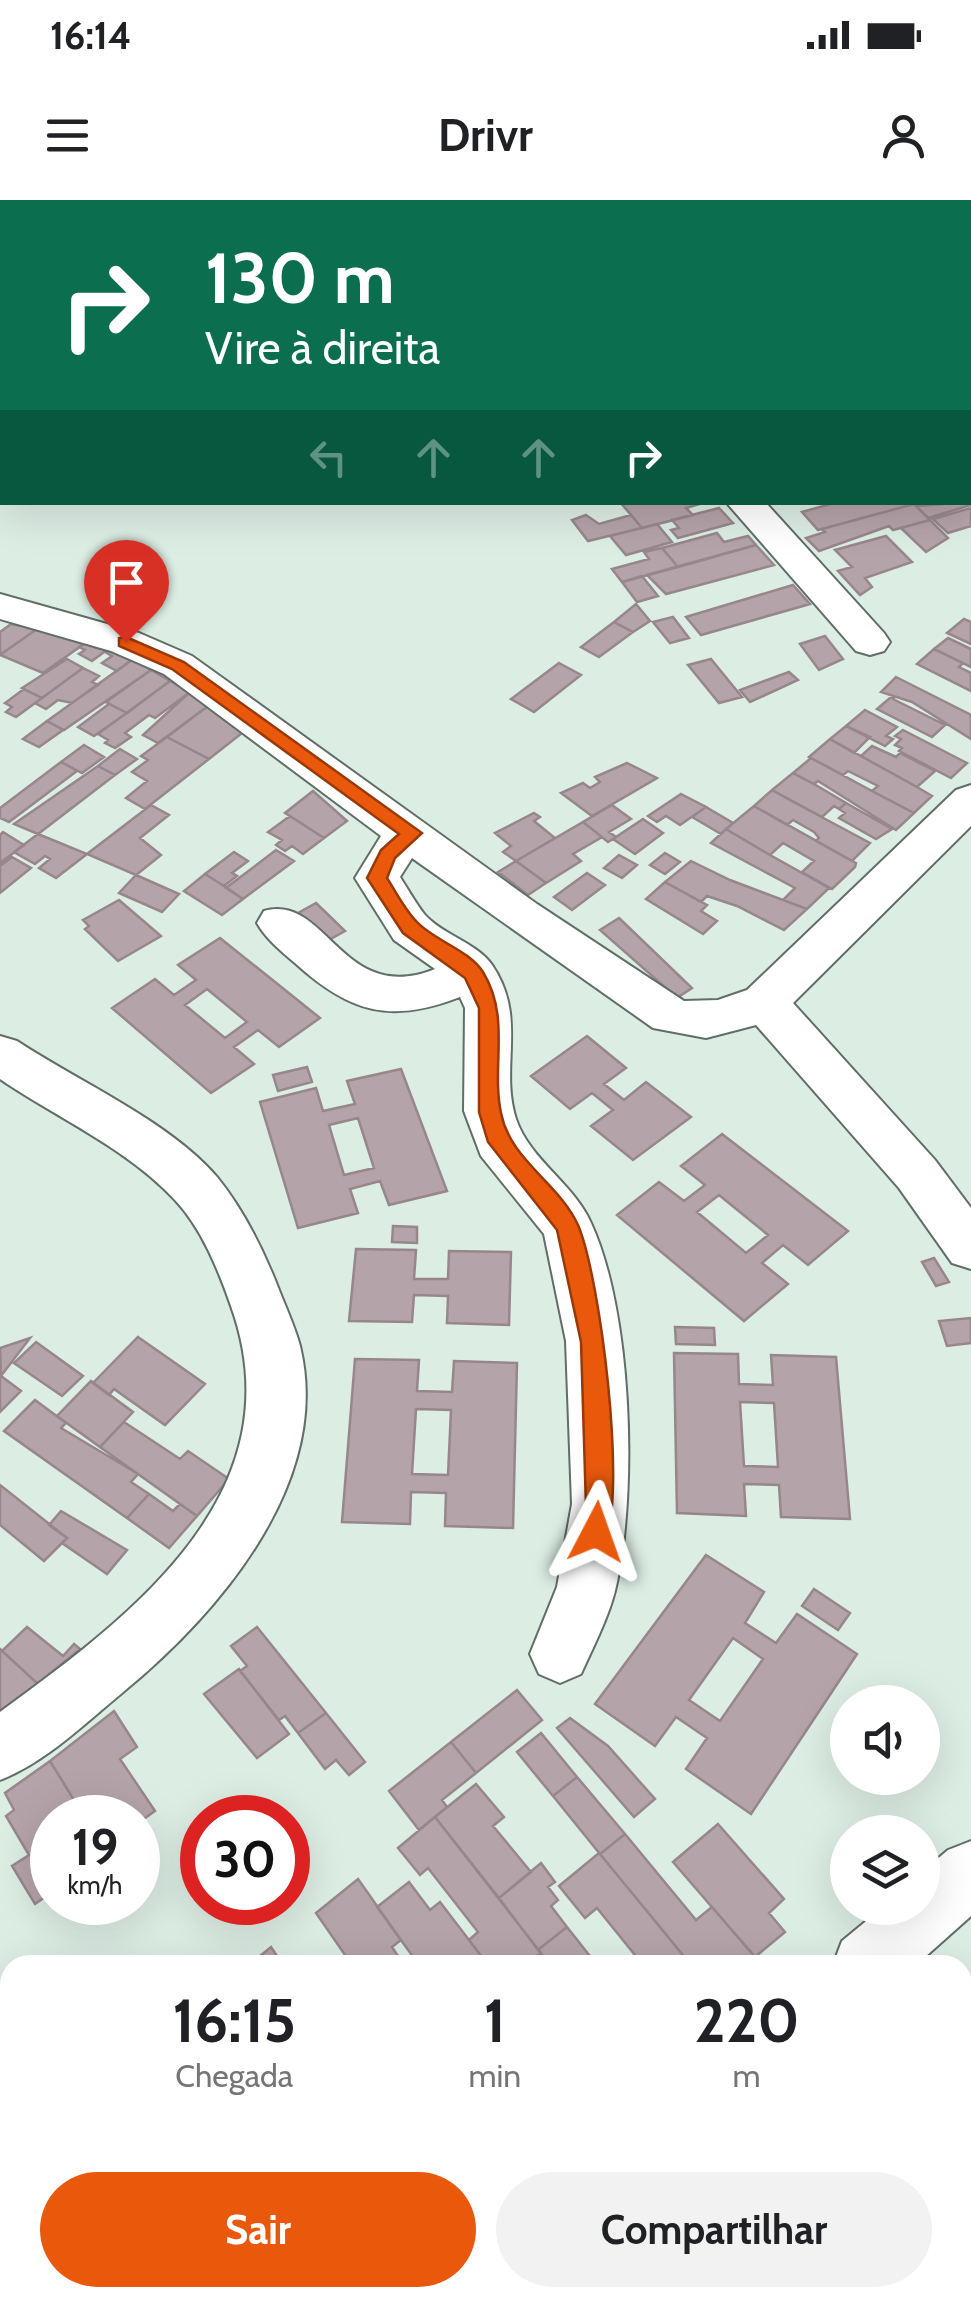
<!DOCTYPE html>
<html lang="pt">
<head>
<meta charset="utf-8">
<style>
  body { margin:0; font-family:Cabin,sans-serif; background:#f2f2f2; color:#202124; height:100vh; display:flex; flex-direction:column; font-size:38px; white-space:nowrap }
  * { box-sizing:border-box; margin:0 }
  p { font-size:32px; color:#757577 }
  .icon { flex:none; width:55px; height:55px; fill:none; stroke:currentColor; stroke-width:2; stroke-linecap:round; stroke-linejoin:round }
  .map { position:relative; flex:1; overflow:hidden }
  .sheet { position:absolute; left:0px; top:1755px; width:972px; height:352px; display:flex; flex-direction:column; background:#fff; border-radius:30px 30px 0 0; box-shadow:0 10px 40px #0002 }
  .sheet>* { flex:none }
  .top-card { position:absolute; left:0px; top:0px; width:972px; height:305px; box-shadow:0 10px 40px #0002; background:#0b6e4f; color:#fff; overflow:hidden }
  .tools { position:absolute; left:830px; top:1485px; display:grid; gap:20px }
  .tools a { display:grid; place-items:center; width:110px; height:110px; border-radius:50%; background:#fff; box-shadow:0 10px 40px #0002; font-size:50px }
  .speed { position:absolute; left:30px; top:1595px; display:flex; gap:20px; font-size:50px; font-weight:700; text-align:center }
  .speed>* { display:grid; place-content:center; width:130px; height:130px; border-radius:50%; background:#fff; box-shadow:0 10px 40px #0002; line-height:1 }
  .speed small { font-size:25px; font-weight:400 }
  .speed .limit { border:15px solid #d22; background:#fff; color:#111 }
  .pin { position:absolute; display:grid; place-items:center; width:85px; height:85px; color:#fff; margin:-102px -42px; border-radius:50% 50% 50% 0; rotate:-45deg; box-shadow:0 0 10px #0007 }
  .pin .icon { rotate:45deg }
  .me { position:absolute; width:110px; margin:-55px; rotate:4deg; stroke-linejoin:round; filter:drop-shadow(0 0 8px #0008) }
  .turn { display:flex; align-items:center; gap:35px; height:210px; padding:0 40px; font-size:45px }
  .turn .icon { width:130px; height:130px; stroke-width:2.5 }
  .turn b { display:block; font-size:70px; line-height:85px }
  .lanes { display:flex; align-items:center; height:95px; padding:0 40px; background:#0003; justify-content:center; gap:50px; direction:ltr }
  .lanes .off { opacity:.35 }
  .eta { display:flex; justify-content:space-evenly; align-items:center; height:170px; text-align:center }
  .eta b { font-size:60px; font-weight:700; line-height:70px }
  .cta { display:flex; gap:20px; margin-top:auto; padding:20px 40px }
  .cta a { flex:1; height:115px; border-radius:60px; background:#ea580c; color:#fff; font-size:40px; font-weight:700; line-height:115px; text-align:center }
  .cta a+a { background:#f2f2f2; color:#202124 }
  .status { display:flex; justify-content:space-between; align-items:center; height:70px; padding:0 50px; background:#fff; direction:ltr }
  .status svg { height:28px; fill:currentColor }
  header { display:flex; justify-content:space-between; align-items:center; height:130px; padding:0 40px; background:#fff; font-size:45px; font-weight:700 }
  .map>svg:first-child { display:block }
</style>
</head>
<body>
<div class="status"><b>16:14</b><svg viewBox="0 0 49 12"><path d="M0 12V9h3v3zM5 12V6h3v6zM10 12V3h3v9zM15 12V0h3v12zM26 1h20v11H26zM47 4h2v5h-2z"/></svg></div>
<header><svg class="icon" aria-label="menu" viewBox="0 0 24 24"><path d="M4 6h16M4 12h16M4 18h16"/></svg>Drivr<svg class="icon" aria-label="person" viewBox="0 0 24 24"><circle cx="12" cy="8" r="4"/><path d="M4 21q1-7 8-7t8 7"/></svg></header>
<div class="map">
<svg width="971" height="2107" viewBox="0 0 971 2107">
  <rect width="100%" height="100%" fill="#dcede4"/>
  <path fill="#b4a3a8" stroke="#97878c" stroke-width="2.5" fill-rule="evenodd" d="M971,291v14l-43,13 -12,-12 54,-4z
    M620,302h86l-20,6 7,7 -51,13z
    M834,303l78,-1 2,2 -96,26 -16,-18z
    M914,304l16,16 -37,10 -4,-4 -70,25 -13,-13 19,-6 -3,-3z
    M719,308l14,15 -55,15 -7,-8 8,-2 -7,-8z
    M971,308v18l-23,7 -15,-14z
    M586,315l13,9 32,-9 11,13 -54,13 -16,-21z
    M930,320l18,18 -22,14 -25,-24z
    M657,324l15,18 -46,13 -16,-19z
    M717,333l7,9 24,-6 8,9 -78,22 -16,-19z
    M886,336l26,26 -47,16 7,9 -12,8 -22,-24 14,-4 -17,-17z
    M756,345l18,20 -108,29 -19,-19z
    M662,348l16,19 -56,15 -10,-13 37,-10 -5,-7z
    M642,376l16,20 -21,6 -15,-20z
    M793,385l17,19 -109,31 -15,-18z
    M636,404l14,17 -17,11 -19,-10z
    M673,417l16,21 -19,5 -17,-21z
    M964,419l7,3v22l-24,-11z
    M614,422l19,10 -34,25 -18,-10z
    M11,424l26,5 -37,26v-23z
    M37,429l51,12 -45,32 -43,-18z
    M825,436l18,23 -24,11 -19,-26z
    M948,438l23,11v18l-37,-18z
    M88,441l20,8 -16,12 -13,-7 6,-4 -6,-3z
    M108,449l25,10 -16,12 -15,-8 10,-7 -7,-4z
    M934,449l29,14 -4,4 12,6v18l-54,-27z
    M67,459l16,9 -41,30 -20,-10z
    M133,459l18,11 -87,60 -17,-9z
    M711,459l31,38 -23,6 -31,-38z
    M559,463l22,12 -47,37 -23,-13z
    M83,468l16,8 -7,6 6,3 -26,18 -14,-3 -12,9 -11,-6z
    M151,470l19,11 -43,32 -21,-11z
    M789,472l9,8 -48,22 -10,-12z
    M896,477l75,38v24l-59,-37 -31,-10z
    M170,481l20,11 -35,26 -6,-3 -24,18 6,4 -16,11 -10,-5 3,-3 -10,-6z
    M24,489l18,9 -26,19 -10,-5 6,-5 -7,-4z
    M190,492l18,14 -50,37 -15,-8z
    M891,497l4,3 50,25 -13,12 -55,-28z
    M109,504l18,9 -33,23 -16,-9z
    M208,506l34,27 -33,26 -42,-22z
    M865,510l32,17 -11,9 7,3 -8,7 -39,-20z
    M47,521l16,9 -24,17 -16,-8z
    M846,526l24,11 -16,16 -24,-14z
    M903,530l62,32 2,1 -16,15 -52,-27 3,-3 -7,-3 6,-6 -6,-3z
    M167,537l42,22 -64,50 -19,-11 21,-17 -15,-9 16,-12 -7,-4z
    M830,539l87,48 15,9 -18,17 -42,-22 6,-5 -30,-15 -5,4 -34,-18z
    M84,545l20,12 -22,16 -21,-11z
    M872,546l24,11 4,-4 35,18 -18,16 -56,-31z
    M120,549l17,10 -22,16 -17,-9z
    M811,558l61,33 42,22 -18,17 -78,-49 -4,3 -21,-11z
    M61,562l16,9 -68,51 -9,-4v-10z
    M627,563l30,15 -65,38 -31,-23 22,-10 7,5 10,-6 -5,-5z
    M98,566l17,9 -77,59 -24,-10z
    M793,573l21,11 32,19 -7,6 -5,-3 -12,11 -50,-27z
    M772,590l14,8 84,45 -18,18 -36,-20 3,-3 -5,-6 -21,-12 -6,5 -33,-19z
    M313,591l34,30 -23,17 -39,-25z
    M681,594l25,13 -26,18 -14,-9 -9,6 -9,-6z
    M846,603l46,26 -16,10 -37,-21 6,-5 -6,-4z
    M151,605l18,10 -29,23 21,17 -25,20 -49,-21z
    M612,605l19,14 -22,13 7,5 -8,5 -25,-20z
    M754,606l102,57 -1,4 -23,22 -30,-17 12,-11 -31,-18 -13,12 -44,-26z
    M706,607l27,16 -12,11 -29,-17z
    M534,613l6,4 -6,4 21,17 -39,23 -13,-9 8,-6 -16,-13z
    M290,616l34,22 -21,16 -11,-8 -7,5 -9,-6 6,-5 -14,-8z
    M643,619l20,14 -28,21 -22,-15z
    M583,622l19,15 -29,17 8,7 -35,22 -30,-22z
    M726,629l44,26 59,33 -22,21 -24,-9 12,-12 -84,-45z
    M3,632l21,13 -24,18v-28z
    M38,634l49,20 -31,24 -17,-10 11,-9 -5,-3 -10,8 -21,-12z
    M276,650l18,11 -51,38 -17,-11z
    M234,652l14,9 -16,12 5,3 -13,10 -19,-12z
    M665,653l15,9 -15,12 -15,-9z
    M619,655l18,10 -15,13 -18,-10z
    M12,657l19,11 -31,25v-27z
    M516,661l30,22 -18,12 -30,-23z
    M691,661l39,19 77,29 -23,21 -47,-24 -30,-10 -6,6 -36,-20z
    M587,673l18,12 -33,25 -18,-13z
    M205,674l19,12 19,13 -21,16 -38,-24z
    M136,675l43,19 -17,18 -43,-19z
    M665,682l42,23 -6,6 16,10 -14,13 -57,-35z
    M119,700l42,36 -43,25 -33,-32 4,-3 -6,-6z
    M316,703l29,28 -27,15 -29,-28z
    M619,718l73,70 -15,10 -77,-68z
    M220,738l100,80 -41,29 -21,-17 -24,17 20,17 -43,29 -99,-85 43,-29 19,16 22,-15 -18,-15zM207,789l40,33 -22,16 -40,-33z
    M587,836l39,32 -22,16 20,16 22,-18 45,35 -58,43 -42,-34 22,-16 -21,-17 -22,16 -39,-33z
    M307,867l5,15 -34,9 -5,-16z
    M401,869l46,122 -58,14 -9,-24 -30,8 8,24 -60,15 -38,-126 56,-14 7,23 32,-7 -8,-23zM358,918l16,50 -30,7 -15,-50z
    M722,934l126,97 -40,34 -25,-20 -21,18 26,21 -44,37 -127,-106 42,-33 25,19 21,-16 -24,-19zM719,995l49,40 -22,18 -49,-41z
    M393,1026l24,1v16l-25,-1z
    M356,1049l60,1 -2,29h34l1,-28 62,1 -2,73 -62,-2 1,-27 -34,-1 -2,27 -63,-1z
    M934,1058l15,24 -13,4 -14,-24z
    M971,1118v25l-24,3 -8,-25z
    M675,1127l39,1 1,17 -39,-1z
    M138,1137l67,47 -40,41 -51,-36 -5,6 -16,-12z
    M30,1138l-29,38 -1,-28z
    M36,1142l47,34 -21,20 -48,-33z
    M674,1153l64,1 1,30 34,1 -2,-30 65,2 14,162 -69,-2 -2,-32 -35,-1 2,32 -69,-3zM740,1202l34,1 4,64 -34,-1z
    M355,1159l64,1 -2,31 35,1 2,-31 63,2 -4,165 -68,-2 1,-33 -35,-1 -1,32 -68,-2zM416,1209l35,1 -3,65 -36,-1z
    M1,1176l20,15 -21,21v-35z
    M91,1181l42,31 -33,35 -43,-31z
    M35,1200l31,23 -5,5 77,46 -7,8 18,12 -22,24 -123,-87z
    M124,1222l56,37 8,-8 41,28 -32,37 -97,-69z
    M0,1285l67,53 -23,23 -44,-36z
    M149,1294l24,17 7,-7 17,12 -28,32 -42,-30z
    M61,1311l66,39 -20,24 -45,-31 5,-5 -18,-13z
    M706,1355l58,37 -19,31 31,20 21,-29 60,40 -106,160 -65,-45 21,-31 -31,-21 -21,29 -60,-42zM733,1438l30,21 -43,62 -31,-21z
    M814,1389l36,24 -12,17 -36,-24z
    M27,1427l36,29 11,-12 6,5 -42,35 -36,-33z
    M257,1427l69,86 -28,20 -13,-17 -6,4 -39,-49 7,-5 -16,-20z
    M0,1449l38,35 -38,27z
    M239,1469l50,65 -32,24 -53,-64z
    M517,1490l25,30 -66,53 -25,-31z
    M114,1511l23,36 -17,12 35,52 -17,12v-5h-53l-35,-57z
    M326,1513l39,49 -16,13 -13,-15 -11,9 -27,-36z
    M570,1518l38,28 47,53 -21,18 -77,-89z
    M541,1533l36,44 -24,19 -36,-44z
    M451,1542l25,31 -34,27 5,7 -28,23 -30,-39z
    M50,1561l35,57h-33v74l-17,12 -23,-38 17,-11 -23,-39 8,-6 -9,-17z
    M577,1577l48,57 -25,20 -47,-58z
    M476,1584l28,33 -11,9 38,46 -32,26 -64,-81z
    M435,1617l106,136 -16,12h-37l-19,-25 9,-8 -50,-64 -8,7 -22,-27z
    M718,1624l66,75 -15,14 16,19 -30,25 -82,-95z
    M625,1634l71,86 16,-13 43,50 -9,8h-55l-91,-111z
    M599,1653l57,69 35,43h-48l-46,-57 -12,10 -26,-32z
    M541,1663l14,19 -7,5 10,13 -7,6 16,21 -29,23 -39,-52z
    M358,1679l43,61 -9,7 12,18h-52l-36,-52z
    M409,1682l21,28 10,-8 48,63h-69l-42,-58z
    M567,1727l30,38h-47l-12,-15z
    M271,1747l12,18h-34z
    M10,1785v57l-10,-16v-33z
    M10,1954v49l-10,-18v-23z
    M0,2025l10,18v55h30l5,9h-45z
    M962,2071l9,10v23l-28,3 -8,-9h27z
    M79,2098h43l5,9h-59z
    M140,2098h54l5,9h-54z
    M214,2098h71l6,9h-71z
    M285,2098h33l6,9h-33z
    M537,2098h64l8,9h-65z
    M601,2098h75l6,9h-73z
    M706,2098h58l7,9h-59z
    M775,2098h62l7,9h-62z
    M837,2098h91l-9,9h-75z"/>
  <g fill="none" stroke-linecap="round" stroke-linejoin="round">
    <defs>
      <path id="minor" d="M456,0h32l2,2h-32z
        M742,0h33l2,2h-33z
        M2,46v20l-2,1v-20z
        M970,182l1,1v22l-1,-1z
        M726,302h39l119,131 6,9 -6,9 -14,4 -14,-4z
        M0,394l139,39 53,23 345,248 147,97 34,-1 29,-10 209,-200 15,-5v41l-178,177 142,157 36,48v61l-19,-6 -53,-75 -143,-163 -50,13 -53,-10 -241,-170 -12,19c8,12 16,27 25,38 18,20 52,28 67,50 36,53 7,101 24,154 14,41 58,65 75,104 41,89 46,264 26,359 -6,31 -23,63 -36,92l-21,9 -21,-9 -9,-20 27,-67 15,-83 -6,-163 -22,-107 -63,-78 -17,-45 1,-103 -5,-11c-69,27 -110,16 -165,-34 -14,-12 -29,-24 -38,-40l7,-12c63,-18 78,96 171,58l-41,-29 -39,-62 26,-42 -217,-162 -53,-23 -111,-32z
        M0,836l17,5c62,41 152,80 200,136 26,32 47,74 62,113 7,18 16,37 21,56 33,136 -82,268 -178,347 -38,31 -76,69 -122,87v-68c133,-97 298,-220 231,-406 -13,-37 -29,-77 -56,-106 -48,-52 -118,-82 -175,-121z
        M971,1641v75l-55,49h-83l9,-24 40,-33h40v-36l26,-22z
        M442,2098h80l-4,9h-80z"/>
      <path id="tertiary" d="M0,17h2v20h-2z"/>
    </defs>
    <use href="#minor" stroke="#606e67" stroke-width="4"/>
    <use href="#tertiary" stroke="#606e67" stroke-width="4"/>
    <use href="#minor" fill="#fff" fill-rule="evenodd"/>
    <use href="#tertiary" fill="#fff" fill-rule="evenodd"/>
  </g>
  <path fill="#ea580c" stroke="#983908" stroke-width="2.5" d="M126,437l58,25 238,171 -27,25 -8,20c9,14 18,32 30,44 18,19 52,28 66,50 28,46 8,93 18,141 9,47 58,70 77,112 22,51 49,267 27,315h-18l-6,-198 -24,-112 -69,-88 -9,-30v-104l-14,-30 -62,-45 -36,-55 14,-28 18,-16 -227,-165 -53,-23v-8z"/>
</svg>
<div class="tools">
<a><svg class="icon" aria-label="sound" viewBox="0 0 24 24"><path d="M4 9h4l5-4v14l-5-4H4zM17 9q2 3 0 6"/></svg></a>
<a><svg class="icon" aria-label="layers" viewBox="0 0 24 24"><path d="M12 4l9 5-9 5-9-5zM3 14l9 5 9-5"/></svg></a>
</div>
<div class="speed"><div>19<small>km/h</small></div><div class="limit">30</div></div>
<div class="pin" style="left:126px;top:442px;background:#d93025"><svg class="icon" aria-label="arrive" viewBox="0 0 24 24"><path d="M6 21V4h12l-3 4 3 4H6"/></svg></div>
<svg class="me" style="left:596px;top:1332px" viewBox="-20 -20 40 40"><path d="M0-17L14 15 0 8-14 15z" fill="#ea580c" stroke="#fff" stroke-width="4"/></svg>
<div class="top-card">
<div class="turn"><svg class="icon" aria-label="right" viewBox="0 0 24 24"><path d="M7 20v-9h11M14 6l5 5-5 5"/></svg><div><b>130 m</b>Vire à direita</div></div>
<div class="lanes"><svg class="icon off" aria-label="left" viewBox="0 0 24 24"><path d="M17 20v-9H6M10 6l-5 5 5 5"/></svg><svg class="icon off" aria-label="ahead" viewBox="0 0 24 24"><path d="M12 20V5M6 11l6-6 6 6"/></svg><svg class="icon off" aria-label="ahead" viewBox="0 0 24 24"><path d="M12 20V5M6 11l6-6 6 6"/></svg><svg class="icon" aria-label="right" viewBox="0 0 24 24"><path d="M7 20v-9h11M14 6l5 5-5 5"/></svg></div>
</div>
<section class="sheet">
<div class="eta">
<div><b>16:15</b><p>Chegada</p></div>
<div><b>1</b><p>min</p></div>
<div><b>220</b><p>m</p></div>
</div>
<div class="cta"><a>Sair</a><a>Compartilhar</a></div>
</section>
</div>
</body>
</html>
